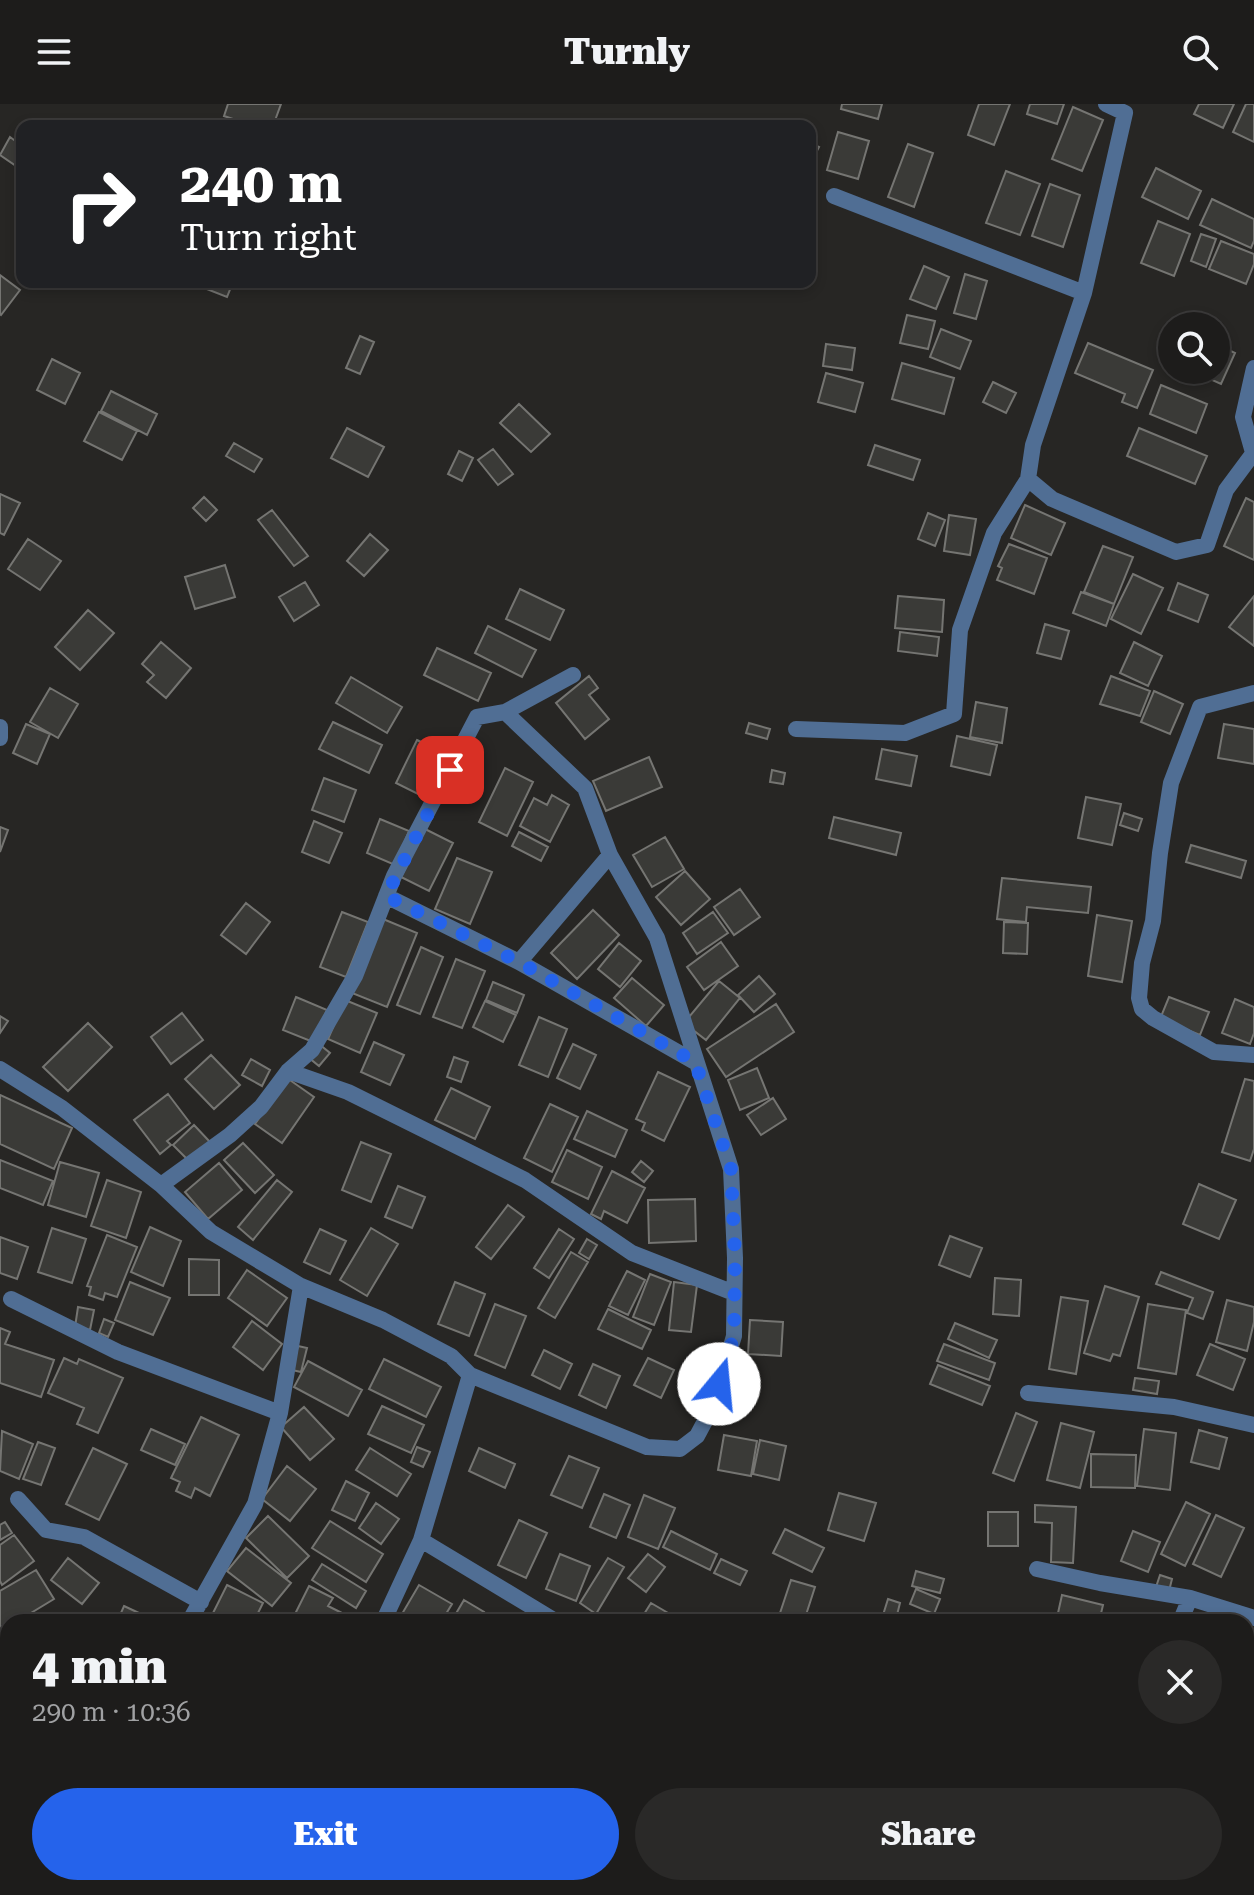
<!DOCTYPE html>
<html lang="en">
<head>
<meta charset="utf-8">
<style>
  body { margin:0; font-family:"Roboto Serif",serif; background:#2a2928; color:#f1f3f6; height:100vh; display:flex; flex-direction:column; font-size:30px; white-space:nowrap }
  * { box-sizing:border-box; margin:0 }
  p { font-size:26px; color:#a0a1a3 }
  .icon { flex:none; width:44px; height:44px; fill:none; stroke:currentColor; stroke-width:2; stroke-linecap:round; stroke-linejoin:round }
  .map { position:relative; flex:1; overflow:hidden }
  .sheet { position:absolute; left:0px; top:1510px; width:1254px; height:282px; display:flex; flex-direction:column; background:#1d1c1b; border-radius:24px 24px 0 0; box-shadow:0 4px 12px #0003,0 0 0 2px #3b3a3a }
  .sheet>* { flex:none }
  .top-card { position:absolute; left:16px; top:16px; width:800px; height:168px; border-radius:16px; box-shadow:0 4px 12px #0003,0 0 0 2px #3b3a3a; background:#202124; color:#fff; overflow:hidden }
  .buttons { position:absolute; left:1158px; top:208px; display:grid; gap:16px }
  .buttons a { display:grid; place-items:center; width:72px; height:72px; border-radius:50%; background:#1d1c1b; box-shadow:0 4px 12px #0003,0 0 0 2px #3b3a3a; font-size:40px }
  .pin { position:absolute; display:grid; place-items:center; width:68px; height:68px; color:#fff; margin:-34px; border-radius:16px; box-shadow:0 4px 12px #0006 }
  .me { position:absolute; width:88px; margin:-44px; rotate:17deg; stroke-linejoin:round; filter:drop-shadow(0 0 6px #0008) }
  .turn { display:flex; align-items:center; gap:28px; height:168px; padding:0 32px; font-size:36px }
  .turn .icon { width:104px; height:104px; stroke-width:2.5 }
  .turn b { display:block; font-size:56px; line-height:68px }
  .round { display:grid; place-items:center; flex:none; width:84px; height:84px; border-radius:42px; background:#2a2928 }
  .headline { display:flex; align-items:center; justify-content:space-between; height:136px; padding:0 32px }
  h1 { font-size:48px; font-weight:800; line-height:60px }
  .button { display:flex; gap:16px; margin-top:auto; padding:16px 32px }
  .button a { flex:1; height:92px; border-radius:48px; background:#2563eb; color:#fff; font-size:32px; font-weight:800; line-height:92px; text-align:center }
  .button a+a { background:#2a2928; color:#f1f3f6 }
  header { display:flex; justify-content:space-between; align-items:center; height:104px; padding:0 32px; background:#1d1c1b; font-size:36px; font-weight:800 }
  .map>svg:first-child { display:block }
</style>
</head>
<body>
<header><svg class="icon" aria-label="menu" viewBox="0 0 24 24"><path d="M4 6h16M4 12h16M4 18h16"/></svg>Turnly<svg class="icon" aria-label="search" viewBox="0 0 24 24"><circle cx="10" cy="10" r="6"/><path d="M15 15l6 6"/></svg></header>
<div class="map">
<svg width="1254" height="1791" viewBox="0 0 1254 1791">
  <rect width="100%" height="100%" fill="#272624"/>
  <path fill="#3a3a37" stroke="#757572" stroke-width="2" d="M228,0h53l-8,22h-19l-30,-10z
    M842,0h40l-4,15 -37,-10z
    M979,0h31l-16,41 -26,-10z
    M1030,0h34l-7,20 -30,-10z
    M1199,0h35l-11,24 -29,-14z
    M1246,0h8v38l-21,-10z
    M1073,3l30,13 -21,51 -30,-12z
    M838,28l31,9 -11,38 -31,-9z
    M10,33l12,9v24l-22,-15z
    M810,39l9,4 -9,17z
    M908,40l25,9 -19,54 -26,-10z
    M1156,64l45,23 -13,28 -46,-22z
    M1006,67l34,13 -20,51 -34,-12z
    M1050,80l30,11 -17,52 -31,-11z
    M1212,95l42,20v22l-3,7 -51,-23z
    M1158,117l32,13 -16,42 -33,-13z
    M1201,130l15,5 -10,28 -15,-6z
    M1221,137l33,13v10l-8,20 -37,-15z
    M924,162l25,11 -13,32 -26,-10z
    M965,170l22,7 -11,38 -22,-6z
    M0,171l20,15 -19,25 -1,-1z
    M201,178h32l-6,15 -28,-11z
    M907,211l28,6 -7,28 -28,-6z
    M941,225l30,12 -11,28 -30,-12z
    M360,232l14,6 -14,32 -14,-6z
    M1088,239l65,27 -16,38 -15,-6 3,-8 -50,-21z
    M826,240l29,4 -3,22 -29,-4z
    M1216,240l19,9 -14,31 -31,-14h26z
    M52,255l28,14 -15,31 -28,-14z
    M902,259l52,15 -10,36 -52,-15z
    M826,269l37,10 -8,29 -37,-10z
    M993,278l23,11 -10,20 -23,-11z
    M1161,281l46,19 -11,29 -46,-19z
    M111,287l46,23 -10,21 -46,-24z
    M519,300l31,30 -19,18 -31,-29z
    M99,308l38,19 -15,29 -38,-19z
    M347,324l37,19 -16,30 -37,-19z
    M1139,324l68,28 -12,28 -68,-28z
    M234,339l28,16 -8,13 -28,-16z
    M875,341l45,15 -7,20 -45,-15z
    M493,345l20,25 -15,11 -20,-25z
    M459,347l14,7 -11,23 -14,-7z
    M0,390l20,9 -16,32 -4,-2z
    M204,393l13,13 -11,11 -13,-13z
    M1246,394l8,4v58l-30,-14z
    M1025,401l40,18 -14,32 -40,-17z
    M272,406l36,46 -14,10 -36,-46z
    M928,409l17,7 -10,26 -17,-7z
    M949,411l27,4 -6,36 -26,-4z
    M370,430l18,16 -24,26 -17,-15z
    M28,435l33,22 -21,29 -32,-21z
    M1009,440l38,14 -13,36 -37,-14 5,-12 -4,-2z
    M1103,442l30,11 -19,47 -30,-12z
    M225,461l10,32 -40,12 -10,-32z
    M1133,470l30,14 -22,46 -30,-15z
    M305,478l14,23 -25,16 -15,-24z
    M1178,479l30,12 -10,27 -30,-12z
    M520,485l44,21 -14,30 -44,-21z
    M1081,488l33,12 -8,22 -33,-13z
    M898,492l46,4 -2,32 -47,-4z
    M1254,492v50l-25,-19z
    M88,506l26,23 -34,37 -25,-23z
    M1045,520l24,7 -8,28 -24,-6z
    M488,522l48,24 -14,27 -47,-24z
    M900,528l39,5 -2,19 -39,-5z
    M161,538l30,26 -25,30 -19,-16 7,-7 -12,-11z
    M1134,538l28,14 -14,30 -28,-13z
    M437,544l54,25 -13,28 -54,-26z
    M589,572l9,12 -9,7 20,24 -24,20 -29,-36z
    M1111,572l39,15 -10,25 -40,-12z
    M351,573l51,30 -15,26 -51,-30z
    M50,584l28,16 -20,34 -28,-16z
    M1154,587l29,13 -13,30 -29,-12z
    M976,598l31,6 -5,35 -32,-6z
    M333,618l49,23 -13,28 -50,-24z
    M749,619l21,6 -3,10 -21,-6z
    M26,620l24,10 -13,30 -24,-11z
    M1224,620l30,5v35l-36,-6z
    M957,632l40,9 -7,30 -39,-9z
    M417,636l30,15 -21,43 -30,-15z
    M882,645l35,7 -6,30 -35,-7z
    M649,653l13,30 -56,24 -13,-30z
    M505,664l28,14 -26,54 -28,-14z
    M772,666l13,3 -2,11 -13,-2z
    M324,674l32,12 -12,32 -32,-12z
    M552,691l17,10 -19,37 -30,-16 14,-28 13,7z
    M1086,693l35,7 -9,41 -34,-7z
    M1124,709l18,6 -4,12 -18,-6z
    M834,713l67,16 -5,22 -67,-17z
    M380,715l29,12 -14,34 -28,-12z
    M314,717l28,12 -13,30 -27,-11z
    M0,723l8,3 -8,22z
    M425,725l28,14 -24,48 -28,-14z
    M519,728l29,15 -7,14 -29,-15z
    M665,733l19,32 -32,18 -19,-32z
    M1191,741l55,16 -5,17 -55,-16z
    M457,754l35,14 -22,52 -35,-15z
    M685,767l25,28 -29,26 -25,-28z
    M1002,774l89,9 -3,26 -61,-6 -1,15 -29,-3z
    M740,785l20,28 -26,18 -20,-28z
    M246,799l24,19 -24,32 -25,-19z
    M593,806l26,25 -42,44 -26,-26z
    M342,808l26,10 -22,55 -26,-10z
    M713,808l15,21 -31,21 -14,-21z
    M1097,811l35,6 -10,61 -34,-6z
    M383,815l34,14 -30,74 -35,-14z
    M1004,818l24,1 -1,31 -24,-1z
    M721,838l17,24 -34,24 -17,-23z
    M619,839l22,18 -21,26 -22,-18z
    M421,843l22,10 -23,57 -23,-9z
    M456,855l29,12 -23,57 -29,-11z
    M759,872l16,18 -21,18 -16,-17z
    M632,874l32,27 -18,21 -32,-28z
    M719,877l21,17 -34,42 -22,-17z
    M493,878l31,13 -7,18 -31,-13z
    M296,893l31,13 -14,32 -30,-12z
    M1169,893l40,15 -9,23 -40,-16z
    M1235,895l19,8v26l-4,11 -28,-11z
    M345,896l32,13 -17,40 -32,-14z
    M485,897l31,14 -13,27 -30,-15z
    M776,900l18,28 -68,45 -19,-28z
    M182,909l21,27 -32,24 -20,-27z
    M0,912l8,5 -8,12z
    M539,913l28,12 -19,48 -29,-12z
    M88,919l24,24 -44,44 -25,-24z
    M374,938l30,13 -14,30 -29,-13z
    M319,940l11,9 -11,13 -11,-9z
    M573,940l23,11 -16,34 -23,-11z
    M211,951l29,30 -26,24 -29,-30z
    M454,953l14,5 -7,20 -14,-5z
    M251,955l19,11 -8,16 -20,-11z
    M757,964l12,30 -29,12 -12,-30z
    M658,968l32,15 -26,54 -22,-11 3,-7 -9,-4z
    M287,974l27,19 -32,46 -27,-19z
    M1245,975l9,2v68l-4,12 -28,-9z
    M451,984l39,19 -15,32 -40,-19z
    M168,990l22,29 -23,18 4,4 -11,9 -26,-34z
    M0,991l72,33 -18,41 -54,-25z
    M773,994l13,21 -25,16 -14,-20z
    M550,1000l28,13 -26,55 -28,-14z
    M587,1007l40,19 -12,27 -41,-18z
    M194,1021l16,17 -21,19 -16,-16z
    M361,1038l30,12 -20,48 -29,-12z
    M243,1039l31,32 -19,18 -31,-33z
    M567,1046l35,17 -14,32 -36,-17z
    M0,1056l53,21 -10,24 -43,-17z
    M641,1057l12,10 -9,11 -12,-10z
    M60,1058l39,11 -13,44 -38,-12z
    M219,1059l23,27 -34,29 -23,-27z
    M612,1067l33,17 -18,35 -23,-12 -3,8 -10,-5z
    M107,1076l34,12 -15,46 -35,-12z
    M277,1076l15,12 -39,48 -15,-13z
    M1199,1080l37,16 -17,39 -36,-15z
    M398,1082l27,11 -13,31 -27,-11z
    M695,1095l1,42 -47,2 -1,-43z
    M508,1101l16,12 -33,42 -15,-12z
    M150,1123l31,14 -18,45 -32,-14z
    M52,1124l34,11 -14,44 -34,-11z
    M371,1124l27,16 -31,52 -27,-16z
    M320,1125l26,12 -16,33 -26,-12z
    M559,1125l15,10 -25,39 -15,-10z
    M107,1131l30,12 -20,50 -12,-4 -2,7 -14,-5 2,-8 -4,-1z
    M950,1132l32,12 -12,29 -31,-12z
    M0,1133l28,10 -11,32 -17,-6z
    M587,1135l10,6 -8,14 -10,-6z
    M571,1148l17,10 -33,56 -17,-10z
    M189,1155l30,1v35h-30z
    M247,1166l40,28 -20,28 -39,-28z
    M627,1167l18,9 -17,35 -19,-9z
    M1161,1168l52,20 -10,27 -16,-6 6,-15 -37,-14z
    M650,1170l21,8 -17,43 -21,-8z
    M995,1174l26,2 -2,36 -26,-2z
    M130,1178l40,16 -17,37 -38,-15z
    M455,1178l30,12 -16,42 -31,-12z
    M674,1178l23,3 -6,47 -22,-2z
    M1105,1182l34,11 -19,59 -7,-2 -3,7 -26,-8z
    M1061,1193l27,4 -12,73 -27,-5z
    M1227,1196l27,7v15l-7,29 -31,-9z
    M495,1200l31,12 -21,52 -30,-13z
    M1148,1200l38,6 -10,64 -38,-6z
    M78,1203l16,3 -4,20 -15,-3z
    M608,1205l43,21 -9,19 -44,-20z
    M104,1215l10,4 -6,14 -9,-4z
    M750,1216l33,2 -2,34 -33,-2z
    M252,1217l30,23 -19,26 -30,-23z
    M955,1219l42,17 -8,18 -41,-19z
    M0,1224l10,4 -5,12 49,16 -13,37 -41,-14z
    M944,1240l51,19 -6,17 -52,-19z
    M1210,1240l35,15 -12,31 -36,-15z
    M298,1242l9,2 -6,24 -9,-2z
    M544,1246l28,14 -12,25 -28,-14z
    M64,1254l13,6 2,-5 44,19 -25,55 -21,-9 7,-16 -36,-15z
    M648,1254l26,12 -13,28 -27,-13z
    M384,1255l57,28 -15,30 -57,-28z
    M308,1257l54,29 -14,26 -54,-29z
    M593,1260l27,12 -14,32 -27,-13z
    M938,1261l52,21 -8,19 -52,-21z
    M1135,1274l24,3 -2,13 -24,-4z
    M382,1302l42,19 -13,28 -43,-19z
    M304,1303l30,32 -24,21 -29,-33z
    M1016,1309l21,9 -23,59 -21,-8z
    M201,1313l38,18 -29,61 -15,-8 -4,10 -15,-7 4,-9 -9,-4z
    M1061,1319l33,9 -14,56 -33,-8z
    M151,1325l34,15 -10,21 -34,-15z
    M1144,1325l32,4 -6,57 -33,-4z
    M1199,1326l28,8 -8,31 -28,-7z
    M2,1327l31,13 -14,35 -19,-8z
    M724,1331l33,6 -6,35 -33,-6z
    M760,1336l26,6 -7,34 -26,-6z
    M38,1338l17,6 -14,37 -18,-6z
    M417,1343l13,5 -7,15 -12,-5z
    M93,1344l34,16 -28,56 -33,-16z
    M370,1344l41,26 -14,22 -41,-26z
    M479,1344l36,16 -10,24 -36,-17z
    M1091,1350l45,1 -1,33 -44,-1z
    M569,1352l30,12 -17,40 -31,-13z
    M287,1362l29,23 -26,32 -28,-22z
    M346,1377l23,12 -14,28 -23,-11z
    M839,1389l37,10 -12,38 -36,-11z
    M604,1390l26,11 -14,33 -26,-11z
    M644,1391l31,13 -17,41 -30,-12z
    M1186,1398l24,12 -25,52 -24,-12z
    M376,1399l23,16 -18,25 -22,-16z
    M1035,1401l41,2 -3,56 -22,-1 1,-39 -17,-1z
    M988,1408h30v34h-30z
    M1216,1411l28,13 -23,49 -28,-13z
    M268,1412l41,40 -22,22 -41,-40z
    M519,1416l28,13 -21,45 -28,-13z
    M330,1417l53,33 -17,28 -54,-34z
    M5,1418l7,11 -12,7v-15z
    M785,1425l39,19 -12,24 -39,-19z
    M671,1427l46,23 -7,16 -47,-23z
    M1133,1427l27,11 -12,30 -27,-11z
    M14,1431l20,26 -32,24 -2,-4v-36z
    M246,1444l45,35 -19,23 -45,-35z
    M560,1450l30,12 -14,35 -30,-12z
    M648,1450l17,13 -19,25 -18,-14z
    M68,1454l31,25 -17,21 -31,-24z
    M608,1454l16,9 -28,47 -16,-11z
    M721,1455l26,12 -7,14 -26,-12z
    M322,1460l44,27 -10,17 -44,-28z
    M36,1466l18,29 -38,23h-8v5l-5,3 -3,-5v-34z
    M916,1467l28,8 -4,14 -28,-7z
    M1160,1471l12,4 -3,12 -13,-4z
    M791,1476l24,7 -11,34 -24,-8z
    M227,1481l36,18 -8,16 5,3h-34l-14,-7z
    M419,1481l33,19 -11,18h-36l-6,-3z
    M309,1482l24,12 -5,8 20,10 -3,6h-54z
    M916,1485l24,10 -6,15 -24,-10z
    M1062,1491l41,10 -4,17h-43z
    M888,1495l12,4 -4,16 -13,-4z
    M464,1496l20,12 -5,10h-28z
    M651,1499l29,17 -2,2h-39z
    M124,1502l32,15v1h-39z
    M1004,1513l24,4v1h-25z
    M0,1622l8,8v13l-8,8z
    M8,1718v20l-8,-6z
    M3,1759l5,4v19l-8,9v-28z
    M17,1784h22l9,4 -2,3h-32z
    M71,1784h28l7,7h-27z
    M139,1784h48l7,7h-56l-3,-4z
    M273,1784h13l9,7h-28z
    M385,1784h41l-3,7h-31l-8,-4z
    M494,1784h37l-3,7h-38z
    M603,1784h20l15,7h-38z
    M760,1784h32l10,4 -2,3h-43z
    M1086,1784l1,7h-28l-1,-5z
    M1095,1784h39l2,7h-39z"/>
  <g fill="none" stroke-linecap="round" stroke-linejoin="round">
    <path stroke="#506e94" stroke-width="16" d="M1106,0l19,9 -41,180 -51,152 -5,34 24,20 124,53 31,-7 19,-55 26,-35
      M834,92l250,97
      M1254,264l-11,49 11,39
      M1254,589l-54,14 -29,76 -11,70 -7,68 -11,42 -3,35 3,11 11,9 61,34 40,3
      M0,623v11
      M796,625l109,4 49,-19 6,-84 34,-97 34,-54
      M386,792l133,66 176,100
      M519,858l91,-107
      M0,965l62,39 99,77 50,47 90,54 82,34 68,36 19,19 177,72 33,2 17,-13 15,-28 22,-72 1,-78 -4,-89 -74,-231 -47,-83 -25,-67 -80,-76
      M288,967l60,21 177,88 107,73 102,40
      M161,1081l69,-50 31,-28 27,-36 24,-21 43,-74 39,-100 83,-159 28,-5 68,-37
      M11,1195l107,53 162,61
      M1028,1289l146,14 80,18
      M18,1395l28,31 38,7 117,65
      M421,1436l136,82
      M1037,1465l63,14 90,15 64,20
      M189,1518l66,-118 25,-91 21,-127
      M383,1518l38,-82 49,-165
      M1180,1518l10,-24
      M0,1560l8,11
      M0,1694l8,-7
      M201,1784l6,7
      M663,1784l15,7
      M947,1784l3,7
      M1182,1784l4,7
      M238,1791l3,-7
      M471,1791l4,-7"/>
  </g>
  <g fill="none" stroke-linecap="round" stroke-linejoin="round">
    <path stroke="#2563eb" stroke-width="14" stroke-dasharray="0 25.2" d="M450,666l-64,126 133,66 176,100 36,107 4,89 -1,78 -15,48"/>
  </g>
</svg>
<div class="buttons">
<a><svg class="icon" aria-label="search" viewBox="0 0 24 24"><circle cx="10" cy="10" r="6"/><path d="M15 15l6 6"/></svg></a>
</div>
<div class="pin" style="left:450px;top:666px;background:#d93025"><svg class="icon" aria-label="arrive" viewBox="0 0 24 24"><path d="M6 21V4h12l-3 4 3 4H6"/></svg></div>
<svg class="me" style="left:719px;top:1280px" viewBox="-20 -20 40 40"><circle r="19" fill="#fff"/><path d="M0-13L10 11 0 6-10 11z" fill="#2563eb"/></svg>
<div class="top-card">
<div class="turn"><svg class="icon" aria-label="right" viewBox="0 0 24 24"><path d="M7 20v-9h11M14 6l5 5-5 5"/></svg><div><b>240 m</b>Turn right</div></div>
</div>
<section class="sheet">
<div class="headline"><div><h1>4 min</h1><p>290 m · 10:36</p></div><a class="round"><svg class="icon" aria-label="close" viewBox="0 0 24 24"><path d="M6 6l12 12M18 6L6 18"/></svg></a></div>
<div class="button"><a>Exit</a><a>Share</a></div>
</section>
</div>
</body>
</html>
